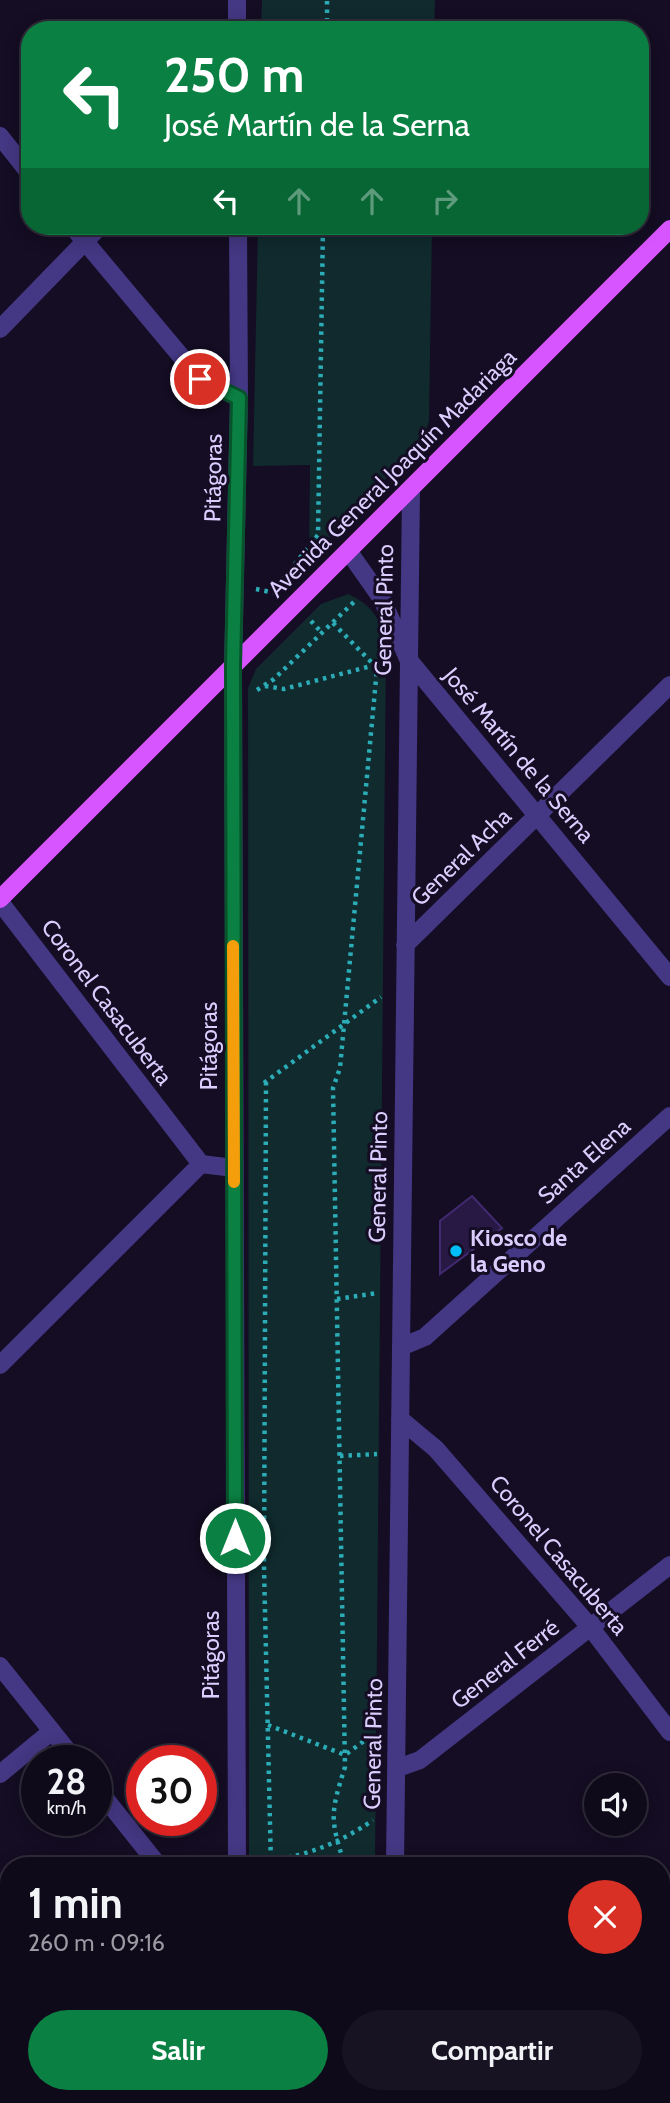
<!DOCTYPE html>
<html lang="es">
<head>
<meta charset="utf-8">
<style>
  body { margin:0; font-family:Cabin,sans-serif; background:#181323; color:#f1f3f6; height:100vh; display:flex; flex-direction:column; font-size:26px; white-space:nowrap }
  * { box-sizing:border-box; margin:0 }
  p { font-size:23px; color:#9b9aa2 }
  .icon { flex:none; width:38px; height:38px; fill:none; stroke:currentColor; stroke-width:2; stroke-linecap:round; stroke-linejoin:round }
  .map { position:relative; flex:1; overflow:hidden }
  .panel { position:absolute; left:0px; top:1857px; width:670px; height:247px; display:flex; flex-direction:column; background:#0f0a1a; border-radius:28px 28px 0 0; box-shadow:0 4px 18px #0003,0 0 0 2px #2f2b39 }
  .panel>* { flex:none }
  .top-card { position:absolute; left:21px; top:21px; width:628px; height:214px; border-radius:28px; box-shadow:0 4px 18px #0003,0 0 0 2px #2f2b39; background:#0b8043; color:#fff; overflow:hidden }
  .buttons { position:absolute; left:584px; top:1773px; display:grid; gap:14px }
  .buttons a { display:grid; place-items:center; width:63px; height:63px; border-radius:50%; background:#0f0a1a; box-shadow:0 4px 18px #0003,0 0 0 2px #2f2b39; font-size:35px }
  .speed { position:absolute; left:21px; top:1745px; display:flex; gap:14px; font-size:35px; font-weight:700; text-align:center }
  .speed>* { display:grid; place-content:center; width:91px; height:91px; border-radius:50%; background:#0f0a1a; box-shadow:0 4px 18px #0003,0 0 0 2px #2f2b39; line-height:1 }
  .speed small { font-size:18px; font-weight:400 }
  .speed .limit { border:10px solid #d22; background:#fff; color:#111 }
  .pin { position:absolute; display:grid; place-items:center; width:60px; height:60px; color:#fff; margin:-30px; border:4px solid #fff; border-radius:50%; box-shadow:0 2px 7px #0007 }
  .me { position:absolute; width:77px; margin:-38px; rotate:0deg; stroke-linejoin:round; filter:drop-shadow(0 0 5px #0008) }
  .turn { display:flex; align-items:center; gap:24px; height:147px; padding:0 28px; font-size:32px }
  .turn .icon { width:91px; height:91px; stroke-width:2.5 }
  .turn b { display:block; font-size:49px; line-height:60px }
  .lanes { display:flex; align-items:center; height:66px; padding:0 28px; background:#0003; justify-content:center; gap:35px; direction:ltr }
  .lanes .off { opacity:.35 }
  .round { display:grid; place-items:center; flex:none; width:74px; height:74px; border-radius:37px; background:#181323 }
  .headline { display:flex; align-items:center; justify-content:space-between; height:119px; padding:0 28px }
  h1 { font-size:42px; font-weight:700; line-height:52px }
  .button { display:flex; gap:14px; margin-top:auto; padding:14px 28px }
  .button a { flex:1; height:80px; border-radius:42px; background:#0b8043; color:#fff; font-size:28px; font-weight:700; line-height:80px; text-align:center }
  .button a+a { background:#181323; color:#f1f3f6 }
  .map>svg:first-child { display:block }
</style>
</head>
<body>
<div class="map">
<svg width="670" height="2103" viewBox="0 0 670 2103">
  <rect width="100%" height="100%" fill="#140d23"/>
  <path fill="#102a2d" d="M262,0h173l-1,30h-173z
    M258,226h174l-3,195 -6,19 -114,118 1,-93 -57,1z
    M348,594c24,11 32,24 38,49l-11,1222h-126l-1,-1177 8,-19 65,-65z
    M249,2095h122v8h-122z"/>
  <path fill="#271844" stroke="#422a71" stroke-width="2" d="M472,1196l30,32 -62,46v-53z"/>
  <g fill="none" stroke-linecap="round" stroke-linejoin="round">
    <path stroke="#2bacb7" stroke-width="4.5" stroke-dasharray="3.5 5" stroke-linecap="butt" d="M327,30v-30
      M284,578l34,-43 5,-309
      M256,589l19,4
      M311,621l11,12
      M333,623l44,45 -37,400 -7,20 12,679c-15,47 -15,52 0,99
      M265,686l19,3 91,-24
      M257,690l17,-11 83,-80
      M266,1082l-2,486 7,298
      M264,1083l117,-86
      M337,1299l41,-6
      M340,1456l37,-2
      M268,1725l77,30 27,-20
      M271,1861c39,-7 69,-18 102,-41
      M280,2095v8
      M334,2103l4,-8"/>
    <path stroke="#443783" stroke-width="18" d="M237,30v-30
      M0,136l30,38
      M72,226l128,153 39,19
      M0,329l100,-103
      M349,552l33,47 26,60 262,318
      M0,902l201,262
      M405,945l265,-260
      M401,1347l24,-10 245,-221
      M0,1365l201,-201 33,4
      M400,1419l36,30 155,179 79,104
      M0,1666l75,94
      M398,1768l22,-8 250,-195
      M0,1774l52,-43
      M96,1787l63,79
      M237,1866l-4,-1199 6,-269 -1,-172
      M395,1866l16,-1376
      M0,2099l9,-7
      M236,2103v-8
      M389,2103v-8"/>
    <path stroke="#d755ff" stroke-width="18" d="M0,899l670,-670"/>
  </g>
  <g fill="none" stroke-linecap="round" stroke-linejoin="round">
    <defs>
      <path id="route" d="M200,379l39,19 -6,269 2,871"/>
    </defs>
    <use href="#route" stroke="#07532c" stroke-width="18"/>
    <use href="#route" stroke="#0b8043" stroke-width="12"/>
    <path stroke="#f59e0b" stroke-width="12" d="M233,946l1,236"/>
  </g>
  <circle fill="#00bdf9" stroke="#140d23" stroke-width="2.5" cx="456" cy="1251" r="7"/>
  <g text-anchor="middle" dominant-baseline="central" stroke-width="6" stroke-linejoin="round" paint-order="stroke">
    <g font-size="23" fill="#dbceff" stroke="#140d23">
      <text transform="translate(392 473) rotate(-45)">Avenida General Joaquín Madariaga</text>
      <text transform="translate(213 478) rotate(-89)">Pitágoras</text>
      <text transform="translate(384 610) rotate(-89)">General Pinto</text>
      <text transform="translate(519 755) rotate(50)">José Martín de la Serna</text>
      <text transform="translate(461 857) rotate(-44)">General Acha</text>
      <text transform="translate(107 1002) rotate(53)">Coronel Casacuberta</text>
      <text transform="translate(209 1046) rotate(-90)">Pitágoras</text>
      <text transform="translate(584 1161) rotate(-42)">Santa Elena</text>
      <text transform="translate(378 1177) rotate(-89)">General Pinto</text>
      <text transform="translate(559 1555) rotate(50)">Coronel Casacuberta</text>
      <text transform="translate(211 1655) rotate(-90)">Pitágoras</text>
      <text transform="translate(505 1664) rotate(-38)">General Ferré</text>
      <text transform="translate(373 1744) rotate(-89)">General Pinto</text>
    </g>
    <g font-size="23" font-weight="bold" fill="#dbceff" stroke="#140d23" text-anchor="start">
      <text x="470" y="1238">Kiosco de<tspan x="470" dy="26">la Geno</tspan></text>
    </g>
  </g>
</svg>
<div class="buttons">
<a><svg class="icon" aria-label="sound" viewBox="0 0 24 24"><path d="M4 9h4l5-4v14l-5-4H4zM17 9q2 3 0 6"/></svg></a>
</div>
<div class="speed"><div>28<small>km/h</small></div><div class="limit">30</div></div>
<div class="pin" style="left:200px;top:379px;background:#d93025"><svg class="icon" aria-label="arrive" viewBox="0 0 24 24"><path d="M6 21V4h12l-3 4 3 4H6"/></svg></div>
<svg class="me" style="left:235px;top:1538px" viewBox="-20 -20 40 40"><circle r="17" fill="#0b8043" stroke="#fff" stroke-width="3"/><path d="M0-11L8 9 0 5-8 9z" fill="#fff"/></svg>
<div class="top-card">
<div class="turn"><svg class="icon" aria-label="left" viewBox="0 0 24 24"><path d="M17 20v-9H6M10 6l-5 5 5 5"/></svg><div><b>250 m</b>José Martín de la Serna</div></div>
<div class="lanes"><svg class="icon" aria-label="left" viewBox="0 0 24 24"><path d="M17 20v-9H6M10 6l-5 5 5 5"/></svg><svg class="icon off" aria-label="ahead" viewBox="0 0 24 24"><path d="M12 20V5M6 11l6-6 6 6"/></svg><svg class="icon off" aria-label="ahead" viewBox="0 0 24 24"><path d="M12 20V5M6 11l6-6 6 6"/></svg><svg class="icon off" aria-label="right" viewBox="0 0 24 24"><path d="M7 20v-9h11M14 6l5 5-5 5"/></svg></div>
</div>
<section class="panel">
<div class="headline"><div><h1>1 min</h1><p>260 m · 09:16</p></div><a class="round" style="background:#d93025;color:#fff"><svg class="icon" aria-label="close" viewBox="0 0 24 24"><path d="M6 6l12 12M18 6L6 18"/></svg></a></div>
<div class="button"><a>Salir</a><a>Compartir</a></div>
</section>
</div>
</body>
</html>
